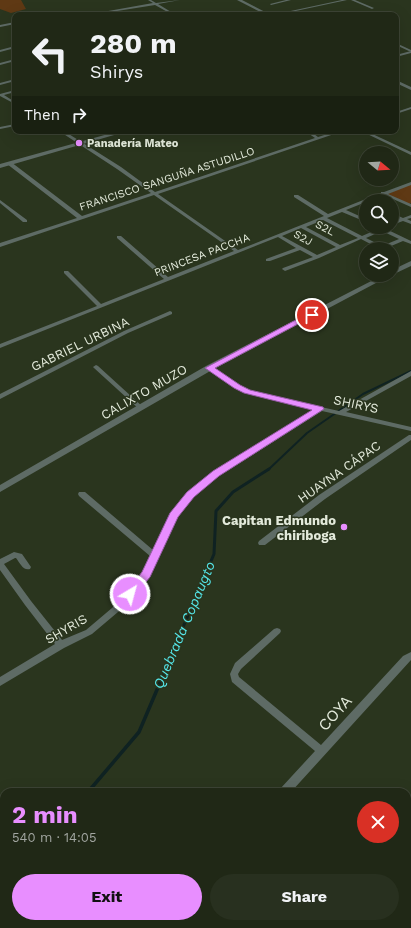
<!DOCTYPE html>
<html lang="en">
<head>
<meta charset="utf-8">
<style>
  body { margin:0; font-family:"Work Sans",sans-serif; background:#28301f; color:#f1f3f6; height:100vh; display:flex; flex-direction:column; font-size:15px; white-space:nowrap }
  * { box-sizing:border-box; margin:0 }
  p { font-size:13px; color:#a2a6a1 }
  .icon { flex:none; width:22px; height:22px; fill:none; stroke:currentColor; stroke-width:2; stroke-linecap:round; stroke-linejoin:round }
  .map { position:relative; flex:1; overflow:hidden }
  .panel { position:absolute; left:0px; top:788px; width:411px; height:140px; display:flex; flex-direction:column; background:#202816; border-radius:12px 12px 0 0; box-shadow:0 4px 16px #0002,0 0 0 1px #3d4435 }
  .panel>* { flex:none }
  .hud { position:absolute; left:12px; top:12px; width:387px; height:122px; border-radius:8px; box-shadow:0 4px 16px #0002,0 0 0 1px #3d4435; background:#202816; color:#f1f3f6; overflow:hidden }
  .needle { width:26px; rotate:108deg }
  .tools { position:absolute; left:359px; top:146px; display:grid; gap:8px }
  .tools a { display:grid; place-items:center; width:40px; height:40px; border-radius:50%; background:#202816; box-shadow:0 4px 16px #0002,0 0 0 1px #3d4435; font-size:20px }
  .pin { position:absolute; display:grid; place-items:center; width:34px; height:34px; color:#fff; margin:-17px; border:2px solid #fff; border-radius:50%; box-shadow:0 1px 4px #0007 }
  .me { position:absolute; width:44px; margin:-22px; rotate:37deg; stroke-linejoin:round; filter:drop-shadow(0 0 3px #0008) }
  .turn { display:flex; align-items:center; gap:14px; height:84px; padding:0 12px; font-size:18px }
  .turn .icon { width:52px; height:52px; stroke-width:2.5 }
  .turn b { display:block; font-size:28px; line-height:34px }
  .then { display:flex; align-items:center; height:38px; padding:0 12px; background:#0003; gap:8px; font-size:15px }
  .round { display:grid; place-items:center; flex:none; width:42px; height:42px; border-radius:21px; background:#28301f }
  .head { display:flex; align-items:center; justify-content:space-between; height:68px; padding:0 12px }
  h1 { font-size:24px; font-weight:700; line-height:30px; color:#e88eff }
  .action { display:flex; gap:8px; margin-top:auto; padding:8px 12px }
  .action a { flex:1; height:46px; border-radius:24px; background:#e88eff; color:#111; font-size:16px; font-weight:700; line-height:46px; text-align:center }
  .action a+a { background:#28301f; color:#f1f3f6 }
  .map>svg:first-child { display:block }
</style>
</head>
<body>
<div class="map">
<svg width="411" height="928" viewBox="0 0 411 928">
  <rect width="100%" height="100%" fill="#2a351e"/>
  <path fill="#5f3914" d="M0,0h21l5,9 -15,4 -11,-4z
    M411,184v19l-2,1 -22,-10z"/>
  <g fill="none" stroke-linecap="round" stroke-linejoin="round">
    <path stroke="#0f2222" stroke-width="2" d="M268,470l39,-37 56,-39 48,-23"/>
    <path stroke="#0f2222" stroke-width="3" d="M164,672l50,-118 2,-43 17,-19 36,-23"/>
    <path stroke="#0f2222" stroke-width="3.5" d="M88,792l51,-60 26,-61
      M0,897l4,-4"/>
    <path fill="#5e6b65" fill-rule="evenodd" d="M148,0h3l5,3 24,-3 -22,4 18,11h-3l-18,-10 -63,10h-6l67,-12z
      M286,0h5l-20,5 -1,-1z
      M342,0h5l-70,15h-5z
      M351,0h4l19,8 -2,1z
      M15,22v2l-15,3v-2z
      M396,43l15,7v2l-15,-7z
      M15,46v2l-15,4v-2z
      M15,59v2l-15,4v-2z
      M15,79v2l-15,4v-2z
      M15,90v2l-11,3 11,7v2l-15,-8v-2z
      M411,107v2l-15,5v-2z
      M15,124v2l-15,3v-2z
      M59,131h5l57,36 34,25 160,-54 -10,-7h5l8,6 19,-6h6l-185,63 80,56 86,-34 -30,-19v-2h4l30,19 53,-21v-1h3l27,-10v3l-23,9 23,10v3l-27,-12 -14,6h-4v1l-20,8 20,9v3l-24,-10 -15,6 35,18 16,-7v-2h10l-2,2 25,12v3l-8,-3 -19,8h-4l-19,-10 -42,19 -34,13 -3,-2 1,-1 30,-11 -13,-7 -30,11h-4v-2l30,-11 -18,-11 -278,111v-4l97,-38 -33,-33v-2h4l33,33 63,-25 -47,-41v-2h4l47,41 66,-26 -80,-56 -154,52v-4l77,-25 -70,-54v-2h4l71,54 69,-23 -34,-24zM323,220l35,18 -18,7 -34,-18zM301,228l35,19 -19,8 -35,-19zM382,231l17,8 -17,7 -16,-8z
      M361,131h5l45,21v3z
      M0,200l27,20v2h-4l-23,-19z
      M392,213l11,5 8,-3v3l-4,1 4,2v3l-8,-3 -11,4v-3l7,-3 -7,-3z
      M170,311l2,1v2l-44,19 -128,66v-5l124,-63z
      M96,365l2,1 45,41 1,1 -1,1h-4l-45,-41 -1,-1z
      M209,366l30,20 10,5 90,20 72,-40v5l-65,36 65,15v4l-89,-20 -103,65 -26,21 -16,19 -28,60 -16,21 -15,15 -26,22 -28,14 -64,38v-9l55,-33 -30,-39 -25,-35v-11l14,-7 8,2 9,13 -1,2c-7,2 -10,-6 -14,-11h-1l-11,6 27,37 31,39 24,-10 26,-22 15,-15 16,-21 7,-16 -71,-60 -1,-2 1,-2h6l68,58 18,-37 16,-20 26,-21 102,-63 -70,-16 -10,-5 -28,-19 -1,-1z
      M409,435h2v5l-86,59 -60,46h-6l-1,-2 1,-2 60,-46z
      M277,628l3,1 1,2 -1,2 -39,36 -3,5 1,3 82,68 82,-89 8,-4v8l-120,132h-12l1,-3 35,-38 -83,-69 -2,-8 5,-11 39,-34z
      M169,924h13l-2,4h-13z
      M351,924h12v4h-12z"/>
    <path fill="#5e6b65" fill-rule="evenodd" d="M237,0h5l29,15h-5z
      M411,51v2l-15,4v-2z
      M396,80l15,7v3l-15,-7z
      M119,131h9l-128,37v-4z
      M411,261v5l-17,8 -2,1v-5z
      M383,275h8l-179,95 -212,122v-7l206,-119z"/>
  </g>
  <path fill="#e88eff" stroke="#975ca6" d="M309,313h3l3,2 -100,53 25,17 10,5 73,17 1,2 -105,67 -25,21 -16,20 -28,60 -16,20 -4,2 -4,-2 -1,-3 17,-22 28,-59 17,-21 26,-21 99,-61 -68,-17 -10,-5 -29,-20z"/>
  <g fill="#e88eff" stroke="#2a351e" stroke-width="1.5">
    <circle cx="79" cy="143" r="4"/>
    <circle cx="344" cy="527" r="4"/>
  </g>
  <g text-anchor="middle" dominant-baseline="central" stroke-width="3" stroke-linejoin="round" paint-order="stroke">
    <g font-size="11" font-weight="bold" fill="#e3eadb" stroke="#2a351e" text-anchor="start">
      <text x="87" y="143">Panadería Mateo</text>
    </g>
    <g font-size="11" fill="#e3eadb" stroke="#2a351e">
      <text transform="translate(167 179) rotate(-18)">FRANCISCO SANGUÑA ASTUDILLO</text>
      <text transform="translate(325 228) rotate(28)">S2L</text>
      <text transform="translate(303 238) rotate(29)">S2J</text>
      <text transform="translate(202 255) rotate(-21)">PRINCESA PACCHA</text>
    </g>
    <g font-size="13" fill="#e3eadb" stroke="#2a351e">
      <text transform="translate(80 344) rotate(-26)">GABRIEL URBINA</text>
      <text transform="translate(144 392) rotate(-30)">CALIXTO MUZO</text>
      <text transform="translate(356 404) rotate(12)">SHIRYS</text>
      <text transform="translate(339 472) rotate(-35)">HUAYNA CÁPAC</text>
      <text transform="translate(66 629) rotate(-30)">SHYRIS</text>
    </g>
    <g font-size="13" font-weight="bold" fill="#e3eadb" stroke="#2a351e" text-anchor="end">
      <text x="336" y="520">Capitan Edmundo<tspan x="336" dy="15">chiriboga</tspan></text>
    </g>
    <g font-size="14" font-style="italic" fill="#55e8eb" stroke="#2a351e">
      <text transform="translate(184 625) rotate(-67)">Quebrada Copaugto</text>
    </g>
    <g font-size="16" fill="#e3eadb" stroke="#2a351e">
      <text transform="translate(335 713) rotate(-48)">COYA</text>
    </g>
  </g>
</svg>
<div class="tools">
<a><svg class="needle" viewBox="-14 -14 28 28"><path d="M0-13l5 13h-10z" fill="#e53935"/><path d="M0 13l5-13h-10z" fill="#a2a6a1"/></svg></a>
<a><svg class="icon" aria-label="search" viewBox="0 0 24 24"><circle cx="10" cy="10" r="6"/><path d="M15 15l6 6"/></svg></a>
<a><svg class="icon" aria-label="layers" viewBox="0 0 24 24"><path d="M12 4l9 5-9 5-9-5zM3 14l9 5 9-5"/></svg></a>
</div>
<div class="pin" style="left:312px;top:315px;background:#d93025"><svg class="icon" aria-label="arrive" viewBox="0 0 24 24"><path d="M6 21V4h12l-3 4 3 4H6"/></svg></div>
<svg class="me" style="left:130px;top:594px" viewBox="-20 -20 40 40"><circle r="17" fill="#e88eff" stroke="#fff" stroke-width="3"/><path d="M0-11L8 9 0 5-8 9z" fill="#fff"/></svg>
<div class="hud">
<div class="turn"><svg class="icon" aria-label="left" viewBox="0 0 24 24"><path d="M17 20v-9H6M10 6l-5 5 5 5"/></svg><div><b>280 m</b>Shirys</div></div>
<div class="then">Then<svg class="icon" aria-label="right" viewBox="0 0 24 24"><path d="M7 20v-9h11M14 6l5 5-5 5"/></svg></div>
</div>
<section class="panel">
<div class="head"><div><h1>2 min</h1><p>540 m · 14:05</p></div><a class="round" style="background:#d93025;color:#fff"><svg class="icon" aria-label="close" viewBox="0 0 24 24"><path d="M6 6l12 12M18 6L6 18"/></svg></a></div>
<div class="action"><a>Exit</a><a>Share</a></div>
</section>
</div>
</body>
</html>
